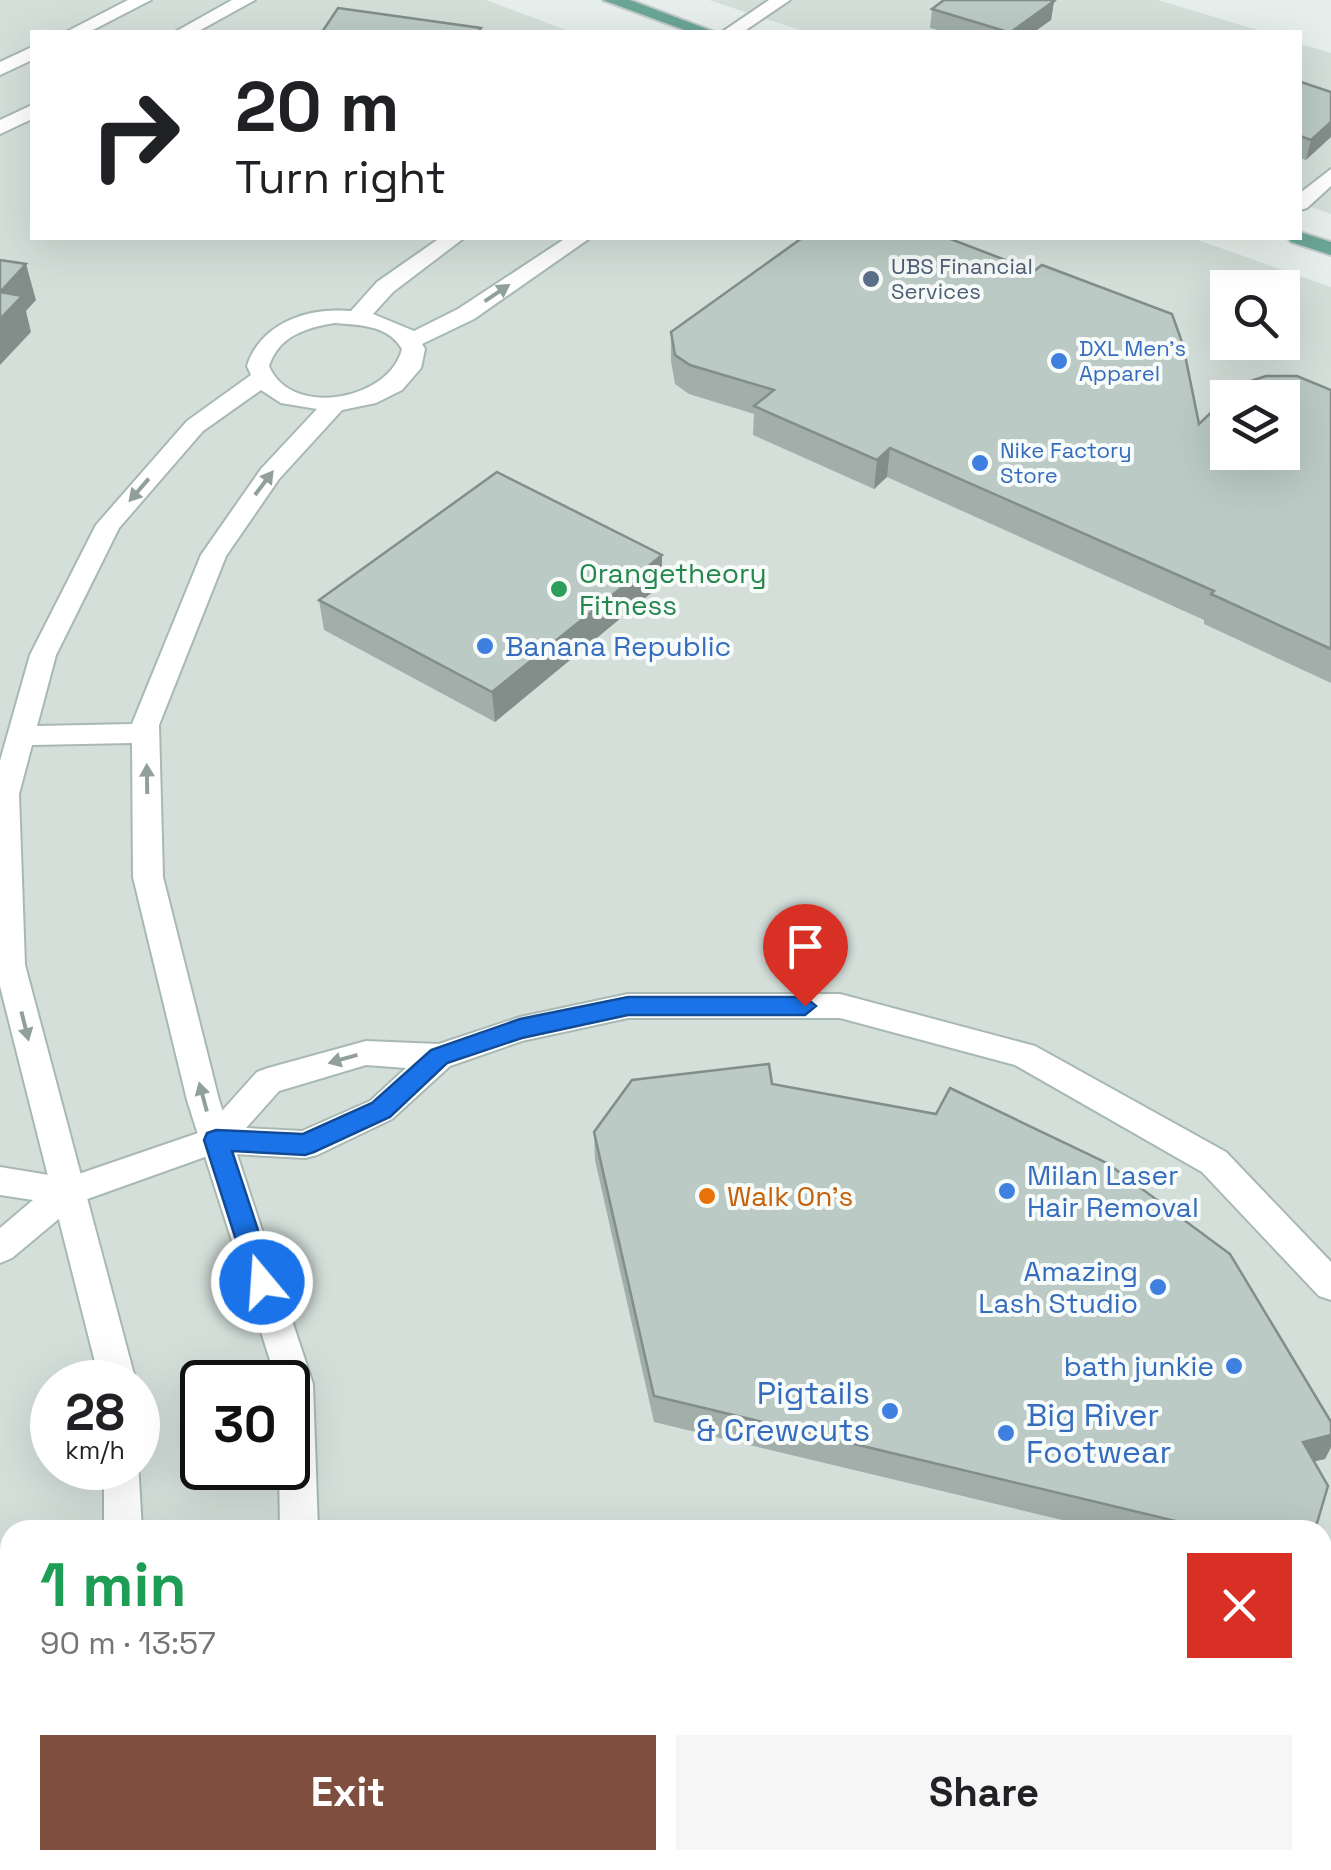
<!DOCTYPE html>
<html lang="en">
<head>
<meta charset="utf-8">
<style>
  body { margin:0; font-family:"Space Grotesk",sans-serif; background:#f6f6f6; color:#202124; height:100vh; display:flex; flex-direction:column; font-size:38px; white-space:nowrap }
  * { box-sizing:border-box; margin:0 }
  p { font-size:32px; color:#757577 }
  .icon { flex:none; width:55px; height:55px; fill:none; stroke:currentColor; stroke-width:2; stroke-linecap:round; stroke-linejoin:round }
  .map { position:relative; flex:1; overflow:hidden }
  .details { position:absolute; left:0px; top:1520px; width:1332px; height:350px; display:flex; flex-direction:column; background:#fff; border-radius:30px 30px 0 0; box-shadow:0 10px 40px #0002 }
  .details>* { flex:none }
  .top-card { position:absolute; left:30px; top:30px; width:1272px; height:210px; border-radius:0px; box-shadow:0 10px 40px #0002; background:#fff; color:#202124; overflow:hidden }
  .buttons { position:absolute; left:1210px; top:270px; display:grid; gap:20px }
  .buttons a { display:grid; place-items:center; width:90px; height:90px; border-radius:0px; background:#fff; box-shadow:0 10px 40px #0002; font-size:50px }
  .speed { position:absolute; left:30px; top:1360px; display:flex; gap:20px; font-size:50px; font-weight:700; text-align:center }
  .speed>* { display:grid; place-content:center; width:130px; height:130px; border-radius:50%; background:#fff; box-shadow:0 10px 40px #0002; line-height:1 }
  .speed small { font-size:25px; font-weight:400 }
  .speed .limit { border:5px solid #111; border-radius:15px; background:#fff; color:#111 }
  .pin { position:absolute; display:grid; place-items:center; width:85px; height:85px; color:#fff; margin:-102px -42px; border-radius:50% 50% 50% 0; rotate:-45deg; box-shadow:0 0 10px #0007 }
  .pin .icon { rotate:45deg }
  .me { position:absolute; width:110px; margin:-55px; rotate:342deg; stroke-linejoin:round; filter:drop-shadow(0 0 8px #0008) }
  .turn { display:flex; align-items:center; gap:35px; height:210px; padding:0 40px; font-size:45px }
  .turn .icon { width:130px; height:130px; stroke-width:2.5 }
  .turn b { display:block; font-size:70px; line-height:85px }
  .round { display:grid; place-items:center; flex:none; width:105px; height:105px; border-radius:0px; background:#f6f6f6 }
  .head { display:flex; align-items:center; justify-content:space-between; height:170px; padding:0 40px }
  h1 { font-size:60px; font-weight:800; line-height:75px; color:#1e9e55 }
  .action { display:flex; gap:20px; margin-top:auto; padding:20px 40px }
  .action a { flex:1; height:115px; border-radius:0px; background:#7f4e3f; color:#fff; font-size:40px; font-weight:800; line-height:115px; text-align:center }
  .action a+a { background:#f6f6f6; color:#202124 }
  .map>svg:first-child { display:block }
</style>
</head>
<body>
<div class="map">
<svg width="1331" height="1870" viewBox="0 0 1331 1870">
  <rect width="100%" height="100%" fill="#e6efeb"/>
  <path fill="#d4dfda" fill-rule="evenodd" d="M0,0h486l85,32h-539v206h1160l139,49v1583h-1331zM1228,288h54v54h-54zM1228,398h54v54h-54zM52,1382h86v86h-86zM202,1382h86v86h-86zM10,1530h1312v330h-1312z
    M709,0h449l106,32h-458z
    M1300,44l31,9v161l-31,-11z"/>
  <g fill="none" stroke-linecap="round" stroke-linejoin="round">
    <defs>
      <path id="service" d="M128,0h23l-62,32h-23z
        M232,0h23l-58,32h-22z
        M769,0h21l-47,32h-21z
        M32,47v13l-32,15v-13z
        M32,105v14l-32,15v-14z
        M1331,169v17l-24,22 -7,2v-17z
        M628,994h212l195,52 191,106 105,110v38l-12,-4 -117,-124 -187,-107 -175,-47h-212l-106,23 -72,25 -58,53 -75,36 -12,3 -89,-5 -137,49 -67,56 -12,5v-35l33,-28 -33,-5v-28l67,11 137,-47 53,-59 11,-4 98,-27 73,3 81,-27zM366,1065l40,3 -36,33 -68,30 -56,-3 33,-37z"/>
      <path id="minor" d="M440,238h24l-71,54 -20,22 41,17 44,-22 108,-71h24l-116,81 -52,25 3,5 -4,19 -19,22 -26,13 -34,7 -63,69 -53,77 -67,169 4,152 56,223 94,284 5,146h-38l-1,-62h9v-86h-11l-90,-282 -54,-223 -1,-134 -100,2 -13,49 6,171 111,417h-36l-100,-396v-225l30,-106 66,-130 91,-104 64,-46 -4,-9c14,-44 62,-59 104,-55l26,-29zM334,323c26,2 54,2 68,26 -12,51 -111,70 -133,17 10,-30 36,-38 65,-43zM261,390l20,13 36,6 -56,60 -60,86 -69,169 -95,2 19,-71 63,-127 84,-97z
        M138,1461l4,69h-38v-62h34z
        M53,1860h42l-3,10h-42z
        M247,1860h42l-1,10h-42z"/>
      <path id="primary" d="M603,0h27l85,32h-25z
        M1300,232l31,10v13l-40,-13 -3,-4h12z"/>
    </defs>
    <use href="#service" stroke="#a8b8b2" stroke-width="4"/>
    <use href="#minor" stroke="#a8b8b2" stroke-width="4"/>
    <use href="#primary" stroke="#c2cac8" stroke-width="4"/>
    <use href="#service" fill="#fff" fill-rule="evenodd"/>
    <use href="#minor" fill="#fff" fill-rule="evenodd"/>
    <use href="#primary" fill="#6aa596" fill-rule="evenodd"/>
  </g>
  <path fill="#a1aea9" d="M1054,1l-3,19 -17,12h-88l-16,-4 2,-19z
    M1300,83l31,9 -25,68 -6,-2z
    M671,332l528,92 132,-34v293l-127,-59v-4l-317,-143 -13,12 -121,-54 1,-21 -65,-20 -14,-10 -4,-23z
    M662,584l-167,138 -171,-92 -5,-30z
    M772,1084l559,338v25l-6,12 -11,2 -1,69h-209l-450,-108 -59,-262 -1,-28z"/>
  <path fill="#838d89" d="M1054,1l-3,19 -17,12h-23z
    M1331,122v15l-25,23 5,-20z
    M26,264l10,36 -10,11 5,21 -31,33v-73z
    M890,448l-3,29 -13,12 3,-29z
    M662,555v29l-167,138 -3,-30z
    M1331,1435v12l-6,12 -35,8 13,-25z"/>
  <path fill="#bbcac4" stroke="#838d89" stroke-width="2.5" fill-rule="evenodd" d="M944,0h106l4,1 -43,31h-3l-76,-23z
    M338,8l143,20 -3,4h-156z
    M1301,82l30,10v30l-20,18 -11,-4v-53z
    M802,238h146l86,33 8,-6 130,49 11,31 16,79 42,-40 25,-8h31l34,14v259l-120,-55 3,-3 -324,-143 -13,12 -123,-54 20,-16 -84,-25 -15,-10 -4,-23zM1228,398h54v54h-54z
    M0,260l26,4 -26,28z
    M0,292l22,4 -22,23z
    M497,472l165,83 -170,137 -173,-92z
    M769,1064l3,20 164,30 14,-26 157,75 123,91 101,168v13l-28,7 25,44 -11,37 -8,7h-96l-559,-134 -60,-264 38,-52z"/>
  <defs><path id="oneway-solid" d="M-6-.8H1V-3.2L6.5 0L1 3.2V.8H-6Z" transform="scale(2.5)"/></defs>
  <g fill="#92a09c">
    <use href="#oneway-solid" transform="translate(497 293) rotate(-34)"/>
    <use href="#oneway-solid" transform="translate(264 483) rotate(-53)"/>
    <use href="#oneway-solid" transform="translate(139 490) rotate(131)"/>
    <use href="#oneway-solid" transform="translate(147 779) rotate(-91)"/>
    <use href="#oneway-solid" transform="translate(25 1026) rotate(76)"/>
    <use href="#oneway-solid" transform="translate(343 1059) rotate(164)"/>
    <use href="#oneway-solid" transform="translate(203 1097) rotate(-105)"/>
  </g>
  <path fill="#1a73e8" stroke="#114b97" stroke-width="2.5" d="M628,997h177l11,9 -11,9h-177l-106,23 -75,25 -57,54 -76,35 -9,3 -73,-4 43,131 -4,8 -9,3 -10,-3 -48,-150 3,-7 9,-3 87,4 69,-31 59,-53 89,-31z"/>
  <circle fill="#5c6f8a" stroke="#f7fbf9" stroke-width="4" cx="871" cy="279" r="10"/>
  <g fill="#3f7fe0" stroke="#f7fbf9" stroke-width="4">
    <circle cx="1059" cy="361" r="10"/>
    <circle cx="980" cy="463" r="10"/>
    <circle cx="485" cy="646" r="10"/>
    <circle cx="1007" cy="1191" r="10"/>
    <circle cx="1158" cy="1287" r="10"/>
    <circle cx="1234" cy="1366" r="10"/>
    <circle cx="890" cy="1411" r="10"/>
    <circle cx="1006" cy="1433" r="10"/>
  </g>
  <circle fill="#2e9e5b" stroke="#f7fbf9" stroke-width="4" cx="559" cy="589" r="10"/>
  <circle fill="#e8710a" stroke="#f7fbf9" stroke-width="4" cx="707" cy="1196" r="10"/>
  <g text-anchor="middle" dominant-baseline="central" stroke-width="8" stroke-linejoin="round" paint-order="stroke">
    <g font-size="22" fill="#4e5e75" stroke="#f7fbf9" text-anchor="start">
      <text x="891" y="266">UBS Financial<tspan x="891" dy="25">Services</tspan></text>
    </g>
    <g font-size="22" fill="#366cbe" stroke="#f7fbf9" text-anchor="start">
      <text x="1079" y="348">DXL Men's<tspan x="1079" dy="25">Apparel</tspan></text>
      <text x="1000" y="450">Nike Factory<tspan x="1000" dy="25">Store</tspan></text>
    </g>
    <g font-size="28" fill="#27864d" stroke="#f7fbf9" text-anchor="start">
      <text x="579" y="573">Orangetheory<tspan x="579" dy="32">Fitness</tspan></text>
    </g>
    <g font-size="28" fill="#366cbe" stroke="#f7fbf9" text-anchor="start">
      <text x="505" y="646">Banana Republic</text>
      <text x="1027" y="1175">Milan Laser<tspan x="1027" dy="32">Hair Removal</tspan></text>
      <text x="1138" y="1271" text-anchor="end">Amazing<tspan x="1138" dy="32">Lash Studio</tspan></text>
      <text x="1214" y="1366" text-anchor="end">bath junkie</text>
    </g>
    <g font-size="28" fill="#c56008" stroke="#f7fbf9" text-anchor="start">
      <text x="727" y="1196">Walk On's</text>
    </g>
    <g font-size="32" fill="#366cbe" stroke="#f7fbf9" text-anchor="end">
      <text x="870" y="1393">Pigtails<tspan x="870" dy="37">&amp; Crewcuts</tspan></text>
      <text x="1026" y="1415" text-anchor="start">Big River<tspan x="1026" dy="37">Footwear</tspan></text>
    </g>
  </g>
</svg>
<div class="buttons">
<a><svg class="icon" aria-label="search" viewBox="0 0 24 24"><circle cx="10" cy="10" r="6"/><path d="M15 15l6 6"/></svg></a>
<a><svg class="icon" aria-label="layers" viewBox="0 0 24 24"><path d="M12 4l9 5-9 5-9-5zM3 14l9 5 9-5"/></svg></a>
</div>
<div class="speed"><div>28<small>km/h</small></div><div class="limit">30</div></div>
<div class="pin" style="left:805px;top:1006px;background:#d93025"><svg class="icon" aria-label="arrive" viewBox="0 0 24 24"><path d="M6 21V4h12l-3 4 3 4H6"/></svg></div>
<svg class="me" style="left:262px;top:1282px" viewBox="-20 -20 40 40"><circle r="17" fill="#1a73e8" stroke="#fff" stroke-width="3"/><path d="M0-11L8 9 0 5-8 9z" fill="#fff"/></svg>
<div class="top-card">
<div class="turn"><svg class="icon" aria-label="right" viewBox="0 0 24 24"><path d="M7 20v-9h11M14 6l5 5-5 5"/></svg><div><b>20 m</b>Turn right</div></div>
</div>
<section class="details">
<div class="head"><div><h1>1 min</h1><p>90 m · 13:57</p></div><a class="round" style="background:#d93025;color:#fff"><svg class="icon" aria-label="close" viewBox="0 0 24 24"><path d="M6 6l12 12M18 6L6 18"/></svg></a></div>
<div class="action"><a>Exit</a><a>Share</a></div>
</section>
</div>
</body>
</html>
